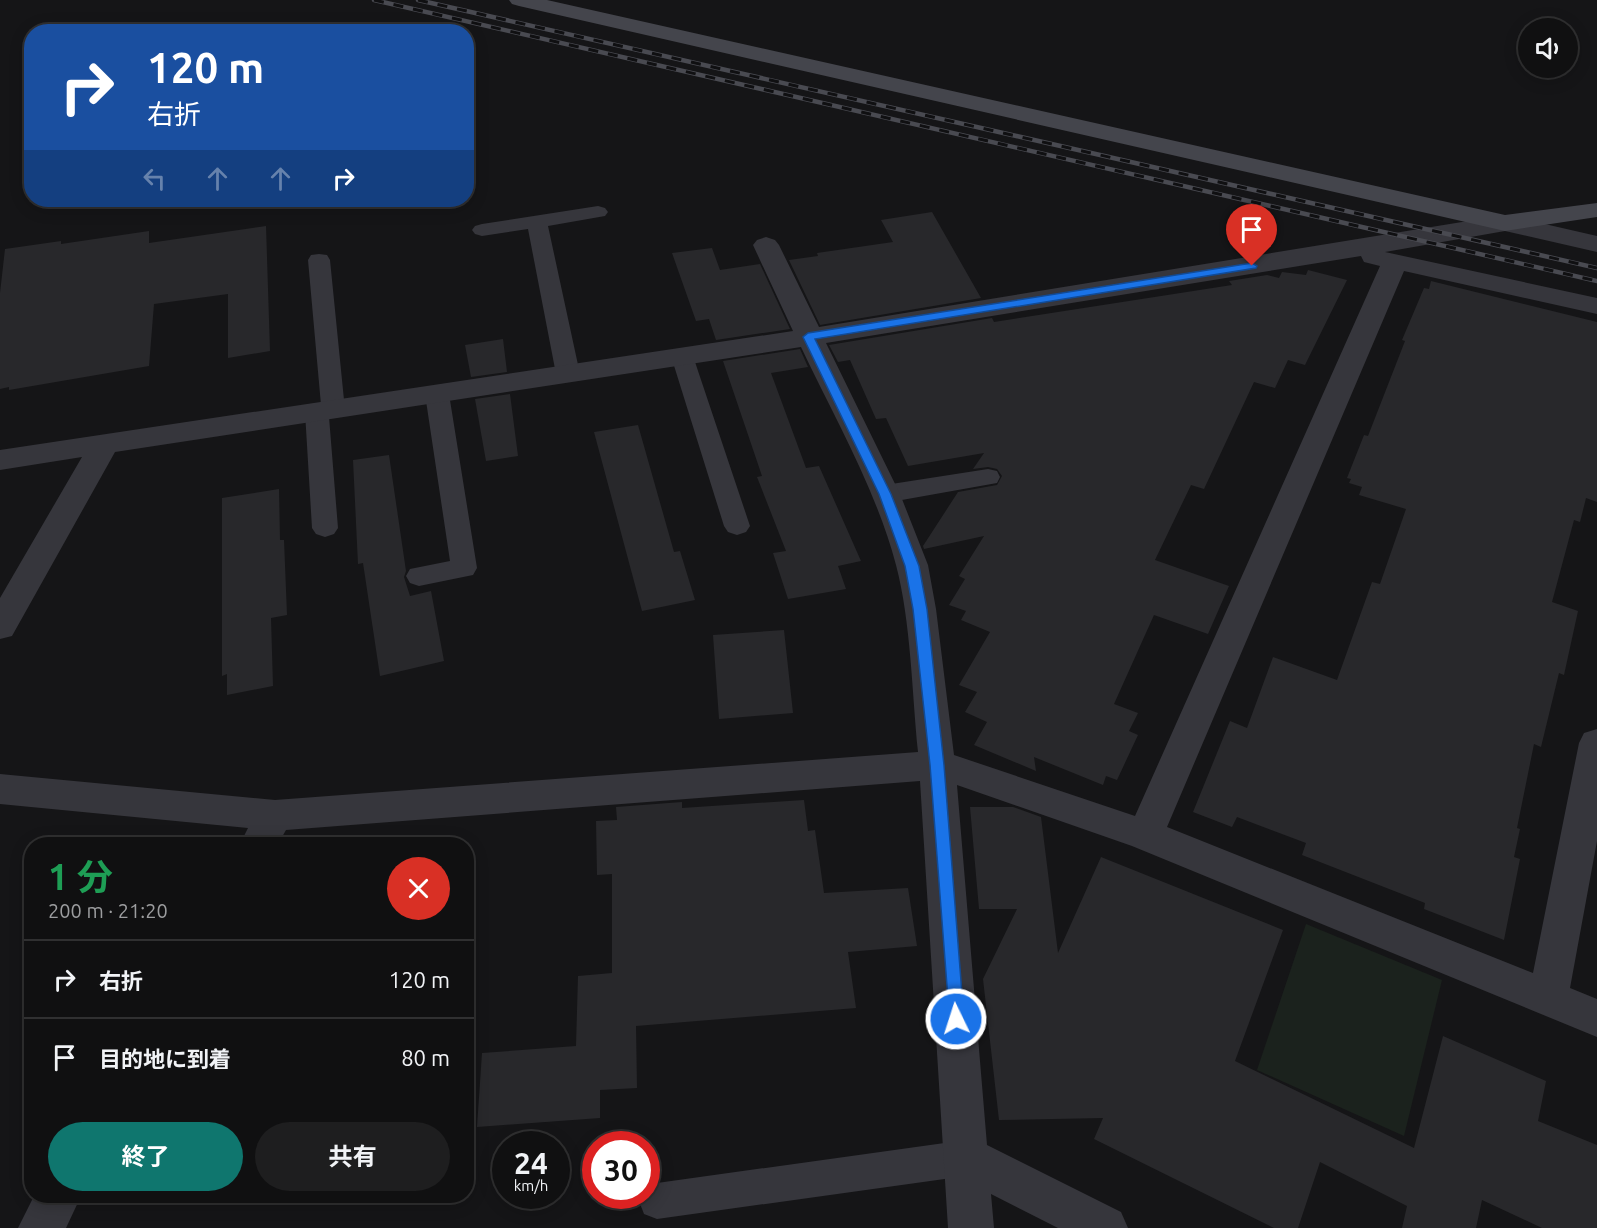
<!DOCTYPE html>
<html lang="ja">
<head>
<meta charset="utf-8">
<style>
  body { margin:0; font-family:Ubuntu,"Noto Sans JP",sans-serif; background:#1e1e1f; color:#f1f3f6; height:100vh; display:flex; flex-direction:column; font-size:22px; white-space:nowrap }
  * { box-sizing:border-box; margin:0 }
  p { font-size:20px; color:#9c9d9f }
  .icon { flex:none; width:33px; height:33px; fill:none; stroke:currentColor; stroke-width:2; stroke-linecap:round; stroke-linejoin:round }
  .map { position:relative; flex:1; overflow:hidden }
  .details { position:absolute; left:24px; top:837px; width:450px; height:366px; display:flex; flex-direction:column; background:#101011; border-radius:24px; box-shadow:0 3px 15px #0003,0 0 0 2px #303031 }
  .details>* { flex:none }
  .top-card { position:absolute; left:24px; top:24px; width:450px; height:183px; border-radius:24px; box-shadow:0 3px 15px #0003,0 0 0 2px #303031; background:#1a4fa0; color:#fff; overflow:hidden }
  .buttons { position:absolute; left:1518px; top:18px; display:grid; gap:12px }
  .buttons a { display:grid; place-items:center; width:60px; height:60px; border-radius:50%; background:#101011; box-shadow:0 3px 15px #0003,0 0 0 2px #303031; font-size:30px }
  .speed { position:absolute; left:492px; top:1131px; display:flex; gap:12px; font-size:30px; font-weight:700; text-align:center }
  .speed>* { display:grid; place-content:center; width:78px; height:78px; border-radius:50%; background:#101011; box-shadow:0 3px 15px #0003,0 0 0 2px #303031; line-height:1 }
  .speed small { font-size:15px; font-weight:400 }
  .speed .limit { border:9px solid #d22; background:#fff; color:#111 }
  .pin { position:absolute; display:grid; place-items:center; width:51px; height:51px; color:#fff; margin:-62px -26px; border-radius:50% 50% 50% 0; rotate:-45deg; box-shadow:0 0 6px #0007 }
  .pin .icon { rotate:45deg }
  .me { position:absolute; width:66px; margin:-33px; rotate:356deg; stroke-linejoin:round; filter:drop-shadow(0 0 4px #0008) }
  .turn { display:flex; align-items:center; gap:21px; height:126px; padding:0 24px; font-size:27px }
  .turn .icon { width:78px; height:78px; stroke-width:2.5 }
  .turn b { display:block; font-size:42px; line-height:51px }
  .lanes { display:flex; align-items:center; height:57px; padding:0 24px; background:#0003; justify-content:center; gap:30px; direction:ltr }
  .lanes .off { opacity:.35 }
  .round { display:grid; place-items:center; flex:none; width:63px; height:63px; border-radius:32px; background:#1e1e1f }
  .head { display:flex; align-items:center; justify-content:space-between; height:102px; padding:0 24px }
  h1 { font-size:36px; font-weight:700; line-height:45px; color:#1e9e55 }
  .cta { display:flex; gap:12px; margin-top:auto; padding:12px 24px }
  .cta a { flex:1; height:69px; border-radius:36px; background:#0f766e; color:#fff; font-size:24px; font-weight:700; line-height:69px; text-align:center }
  .cta a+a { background:#1e1e1f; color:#f1f3f6 }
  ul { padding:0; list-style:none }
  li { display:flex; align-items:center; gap:18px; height:78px; padding:0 24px; border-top:2px solid #303031 }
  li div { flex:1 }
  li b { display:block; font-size:22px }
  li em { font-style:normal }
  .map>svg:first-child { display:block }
</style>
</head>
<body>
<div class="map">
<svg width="1597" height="1228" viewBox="0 0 1597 1228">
  <rect width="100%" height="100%" fill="#151517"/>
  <path fill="#1b221d" d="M1306,924l136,56 -38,156 -147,-66z"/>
  <path fill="#28282b" d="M932,212l49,86 -161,27 -31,-65 29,-4 -1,-3 76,-11 -12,-22z
    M266,226l4,125 -42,7v-64l-74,10 -5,62 -140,24v-3l-9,2v-96l5,-44 56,-8v3l88,-13v12z
    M712,248l8,22 40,-6 30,65 -74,11 -7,-21 -13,2 -24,-68z
    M1308,270l39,10 -42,85 -17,-5 -13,28 -21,-6 -50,107 -13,-4 -36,75 74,26 -21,48 -54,-19 -40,89 24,9 -9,18 9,4 -21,45 -11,-4 -3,9 -69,-28 2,14 -62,-26 13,-23 -22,-10 12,-20 -18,-7 31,-53 -29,-12 5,-9 -17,-6 16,-26 -6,-3 25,-40 -60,13 -1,-3 35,-54 39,-7 5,-9 -5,-7 -9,-2 -15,2 11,-16 -76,13 -22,-48 -10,1 -26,-59 -12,2 -9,-17 163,-27 2,4 238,-37 -3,-4 38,-6 12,3 3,-6 24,3z
    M1431,281l166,41v180l-11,-4 -6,24 -6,-2 -22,82 26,9 -14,64 -5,-2 -18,74 -7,-3 -17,84 3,1 -6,28 6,2 -16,81 -80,-31 1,-6 -123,-48 4,-12 -69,-26 -5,10 -39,-15 37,-91 17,7 26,-71 64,23 35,-98 8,2 26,-75 -47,-14 3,-8 -13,-4 2,-4 -4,-1 17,-43 4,1 37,-95 -3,-1 22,-52 5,1z
    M503,339l4,33 -36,5 -6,-32z
    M800,349l8,18 -37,6 35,95 13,-2 42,95 -23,5 8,23 -58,10 -15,-46 13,-2 -29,-74 5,-1 -39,-115z
    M510,394l8,62 -32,5 -11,-62z
    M638,425l36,127 6,-1 15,49 -53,11 -48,-179z
    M389,455l17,116 -2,6 6,19 21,-5 13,70 -64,15 -17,-113 -5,1 -5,-104z
    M279,489l1,51h4l3,75 -16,3 2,68 -46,9v-21l-5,2v-178z
    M784,630l9,83 -74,6 -6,-84z
    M804,800l4,31 7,-1 9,63 84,-5 9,58 -69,6 8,56 -220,18 1,62 -37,2v28l-123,9 5,-74 94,-7 2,-70 34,-3v-99l-15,1 -1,-54 21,-1 -1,-13 66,-5v6z
    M970,807h43l28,10 17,136 43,-96 182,73 -48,131 179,87 29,-112 103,45 -8,40 59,24v83h-55l-60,-28 -6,28h-74l5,-22 -87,-44 -22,66h-24l-180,-89 9,-21 -104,2 -16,-141 34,-70h-38z"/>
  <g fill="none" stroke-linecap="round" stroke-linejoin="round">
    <path fill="#36363c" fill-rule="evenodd" d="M598,206l7,2 3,4 -3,4 -57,10 32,148 -4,5 -8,2 -8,-2 -4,-5 -28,-145 -46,7 -7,-2 -3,-4 3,-4 7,-2z
      M319,254l8,1 3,5 15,150 -4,5 -12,2 9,111 -4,6 -9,3 -9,-3 -4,-6 -7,-116 4,-5 12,-2 -13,-145 3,-5z
      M682,349l8,2 3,5 57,170 -4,6 -9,3 -9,-3 -4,-6 -53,-170 3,-5z
      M437,386l8,3 4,5 28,174 -4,7 -54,11 -9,-3 -4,-7 4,-7 40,-8 -25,-167 4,-5z
      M988,469l9,2 3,6 -3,6 -112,20 -9,-3 -4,-6 4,-6 9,-3z
      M966,1140l13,5 5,13 -5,13 -13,5 -309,43 -13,-5 -5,-13 2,-5h5v-9l11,-4z"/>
    <path fill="#36363c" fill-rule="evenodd" d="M1505,215l92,21v16l-92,-21 -120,21 212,46v16l-193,-43 -237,556 366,146 46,-230 5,-10 13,-4v112l-27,147 27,11v38l-465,-191 -175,-61 30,360 134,67 7,16h-70l-67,-34 3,34h-46l-28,-447 -634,49 -8,14h-38l8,-16 -248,-24v-30l275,26 643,-48c-6,-59 -7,-130 -22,-187 -20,-76 -62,-148 -95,-218l-686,105 -103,184 -12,3v-41l82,-141 -82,13v-20l793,-119 -40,-86 4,-5 9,-3 9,3 4,5 40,82zM1361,256l3,6 16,4 -245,550 -181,-61 -18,-146 -8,-44 -28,-71 -74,-151z
      M34,1196h47l-15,32h-48z"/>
    <path fill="#44454c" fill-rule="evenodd" d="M509,0h38l958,215 92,-12v14l-92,14 -986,-225 -7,-2z"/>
    <defs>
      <path id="rail" d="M374,0l1223,281
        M418,0l1179,268"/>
    </defs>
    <use href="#rail" stroke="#494a51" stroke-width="4.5"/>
    <use href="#rail" stroke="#101012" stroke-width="3" stroke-dasharray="10" stroke-linecap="butt"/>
  </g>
  <path fill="#1a73e8" stroke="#114b97" stroke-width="1.5" d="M1252,263l5,3 -1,2 -441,71 76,155 28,72 8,43 17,156 20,254 -2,6 -6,2 -6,-2 -20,-260 -17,-156 -8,-43 -26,-72 -76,-157 5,-4z"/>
</svg>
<div class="buttons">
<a><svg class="icon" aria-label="sound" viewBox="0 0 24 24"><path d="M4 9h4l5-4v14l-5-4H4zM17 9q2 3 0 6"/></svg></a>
</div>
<div class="speed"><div>24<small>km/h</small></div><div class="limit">30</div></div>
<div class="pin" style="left:1252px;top:266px;background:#d93025"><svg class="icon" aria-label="arrive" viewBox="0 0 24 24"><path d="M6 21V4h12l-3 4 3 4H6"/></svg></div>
<svg class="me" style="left:956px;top:1019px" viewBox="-20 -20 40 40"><circle r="17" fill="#1a73e8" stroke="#fff" stroke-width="3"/><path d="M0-11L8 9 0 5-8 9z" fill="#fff"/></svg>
<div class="top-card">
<div class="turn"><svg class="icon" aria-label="right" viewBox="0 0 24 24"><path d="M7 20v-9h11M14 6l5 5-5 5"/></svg><div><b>120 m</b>右折</div></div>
<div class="lanes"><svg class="icon off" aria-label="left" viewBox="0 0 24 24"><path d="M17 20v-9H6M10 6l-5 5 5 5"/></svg><svg class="icon off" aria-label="ahead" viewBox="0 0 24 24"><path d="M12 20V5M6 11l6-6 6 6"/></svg><svg class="icon off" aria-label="ahead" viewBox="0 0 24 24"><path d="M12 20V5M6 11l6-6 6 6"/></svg><svg class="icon" aria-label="right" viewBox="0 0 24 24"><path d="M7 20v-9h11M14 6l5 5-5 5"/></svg></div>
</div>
<section class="details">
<div class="head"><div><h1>1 分</h1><p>200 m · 21:20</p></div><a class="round" style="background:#d93025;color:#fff"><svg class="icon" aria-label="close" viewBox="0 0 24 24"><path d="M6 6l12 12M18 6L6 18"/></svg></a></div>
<ul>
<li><svg class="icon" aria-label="right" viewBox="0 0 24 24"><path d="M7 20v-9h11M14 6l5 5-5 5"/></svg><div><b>右折</b></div><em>120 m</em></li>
<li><svg class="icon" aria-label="arrive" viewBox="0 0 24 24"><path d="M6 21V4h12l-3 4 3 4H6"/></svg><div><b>目的地に到着</b></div><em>80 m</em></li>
</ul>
<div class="cta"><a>終了</a><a>共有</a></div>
</section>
</div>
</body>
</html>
